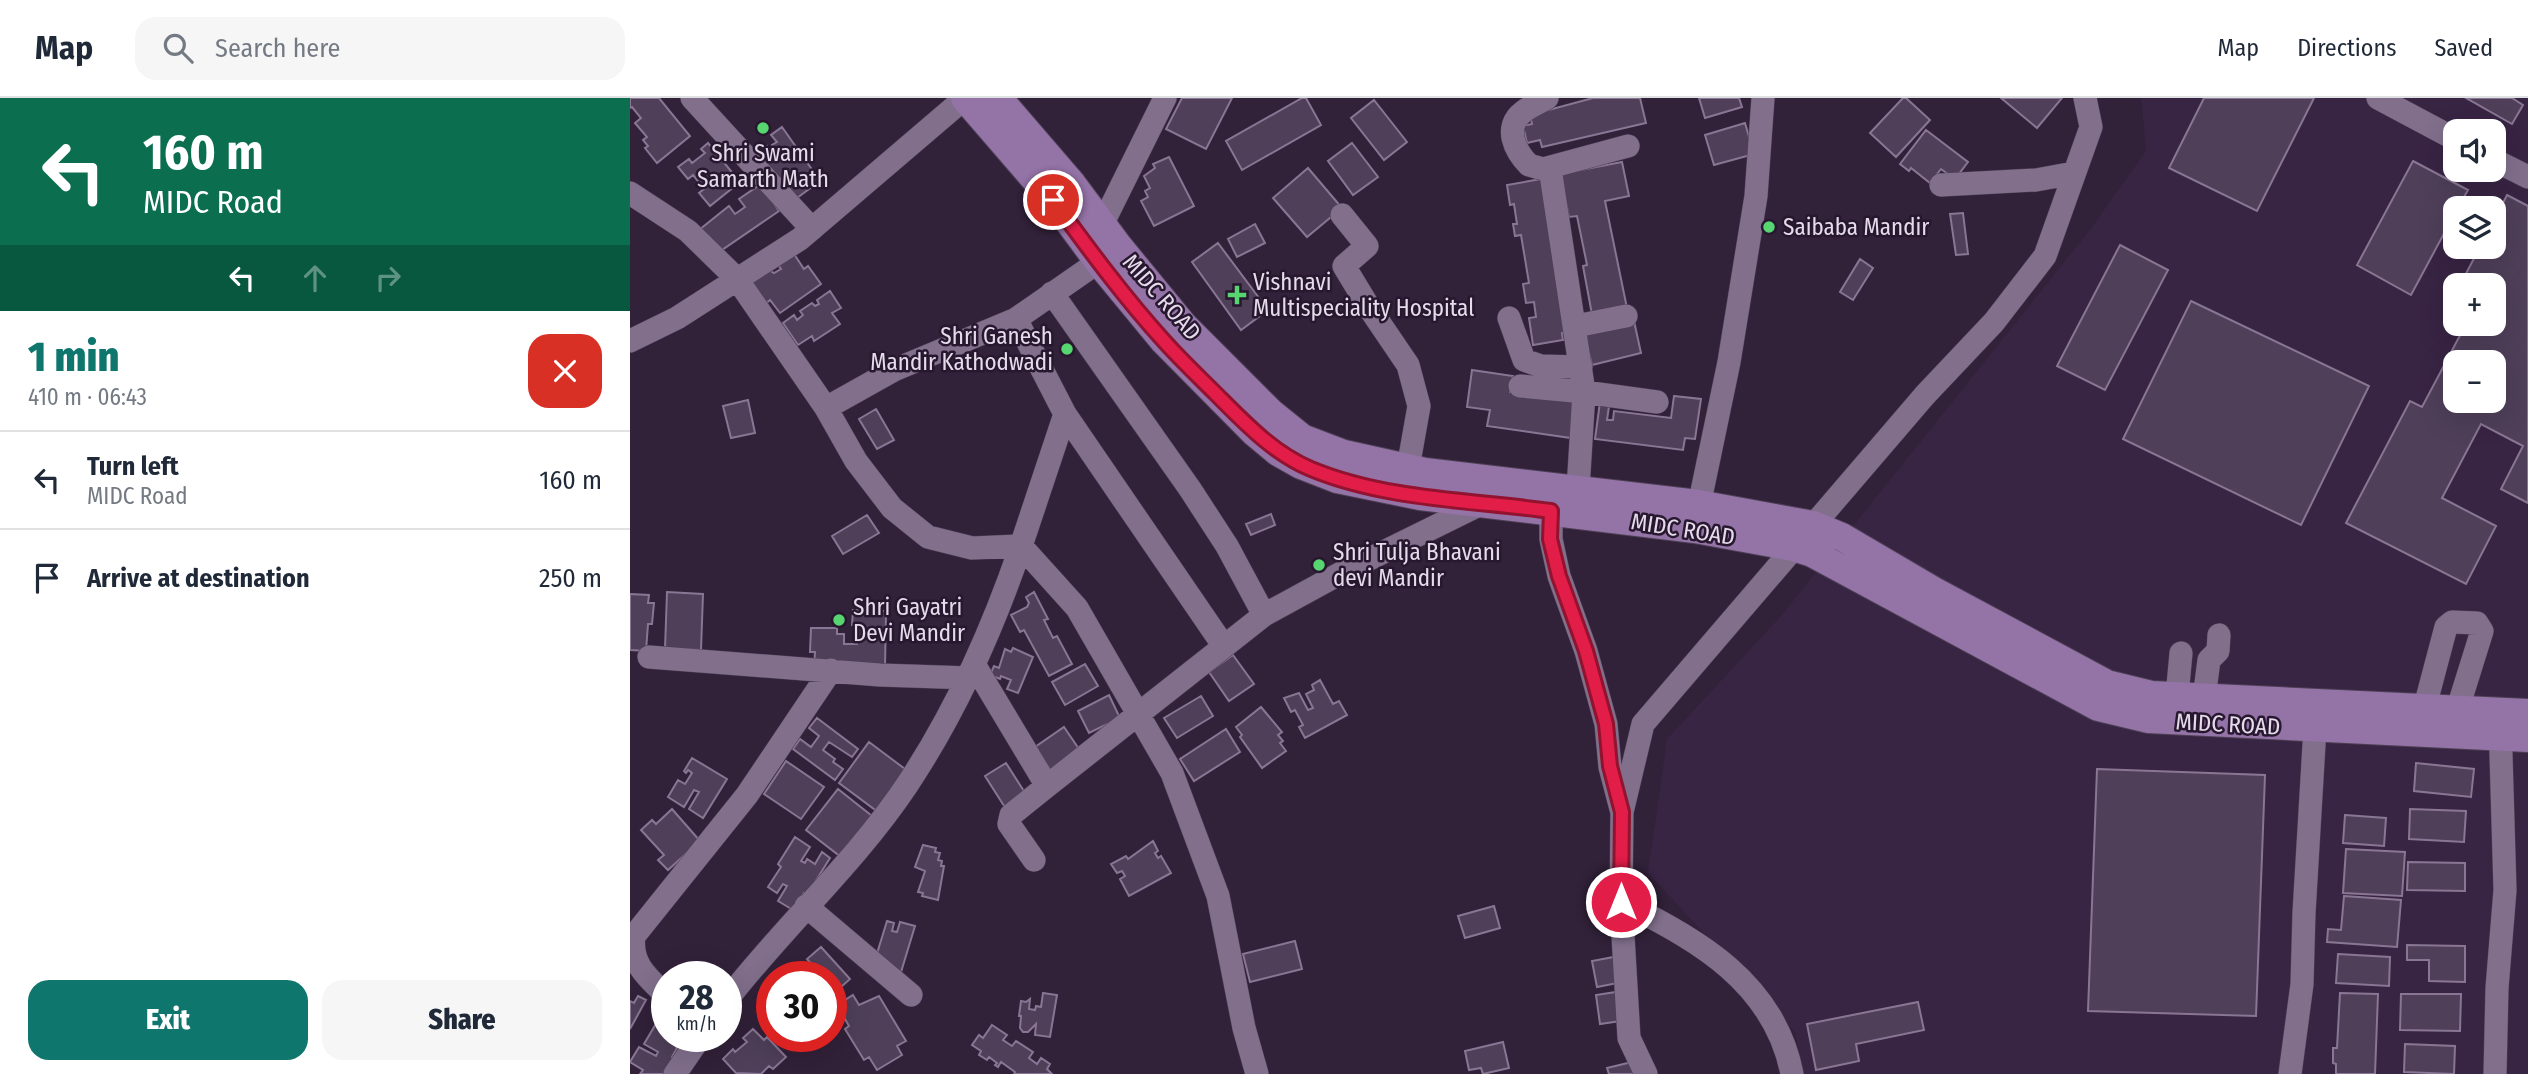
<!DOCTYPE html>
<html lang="en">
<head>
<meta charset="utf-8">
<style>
  body { margin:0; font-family:"Fira Sans Condensed",sans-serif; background:#f6f6f7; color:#1f2937; height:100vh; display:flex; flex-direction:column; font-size:26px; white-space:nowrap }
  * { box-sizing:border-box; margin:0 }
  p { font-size:23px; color:#747a83 }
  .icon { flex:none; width:38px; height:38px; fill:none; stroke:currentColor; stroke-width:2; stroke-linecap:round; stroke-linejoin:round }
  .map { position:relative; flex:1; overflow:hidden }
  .details { display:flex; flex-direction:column; background:#fff; width:630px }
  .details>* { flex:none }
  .top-card { background:#0b6e4f; color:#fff; overflow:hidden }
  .fabs { position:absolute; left:1813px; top:21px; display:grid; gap:14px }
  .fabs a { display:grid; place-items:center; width:63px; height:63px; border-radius:14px; background:#fff; box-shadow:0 7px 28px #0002; font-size:35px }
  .speed { position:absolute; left:21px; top:863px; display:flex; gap:14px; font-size:35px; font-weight:700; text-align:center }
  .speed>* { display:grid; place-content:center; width:91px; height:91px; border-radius:50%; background:#fff; box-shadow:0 7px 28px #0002; line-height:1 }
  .speed small { font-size:18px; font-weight:400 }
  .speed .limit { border:10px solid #d22; background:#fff; color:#111 }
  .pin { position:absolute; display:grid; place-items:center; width:60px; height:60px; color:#fff; margin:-30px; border:4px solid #fff; border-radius:50%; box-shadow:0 2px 7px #0007 }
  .me { position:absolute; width:77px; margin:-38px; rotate:0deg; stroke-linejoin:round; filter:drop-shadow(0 0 5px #0008) }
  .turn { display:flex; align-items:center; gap:24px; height:147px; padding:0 28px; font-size:32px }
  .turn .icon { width:91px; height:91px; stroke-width:2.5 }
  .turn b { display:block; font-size:49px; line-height:60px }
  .lanes { display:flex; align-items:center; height:66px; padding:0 28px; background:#0003; justify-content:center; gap:35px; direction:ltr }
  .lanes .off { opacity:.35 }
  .round { display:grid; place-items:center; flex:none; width:74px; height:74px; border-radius:21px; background:#f6f6f7 }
  .head { display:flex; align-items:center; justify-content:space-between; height:119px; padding:0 28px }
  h1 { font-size:42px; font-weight:800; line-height:52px; color:#0f766e }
  .action { display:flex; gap:14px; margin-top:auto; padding:14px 28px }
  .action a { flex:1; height:80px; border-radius:21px; background:#0f766e; color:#fff; font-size:28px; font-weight:800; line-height:80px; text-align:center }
  .action a+a { background:#f6f6f7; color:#1f2937 }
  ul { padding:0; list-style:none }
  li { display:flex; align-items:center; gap:21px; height:98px; padding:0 28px; border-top:2px solid #e0e1e3 }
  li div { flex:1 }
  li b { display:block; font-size:26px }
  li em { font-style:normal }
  header { display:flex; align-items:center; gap:42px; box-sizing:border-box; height:98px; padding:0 35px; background:#fff; border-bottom:2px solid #e0e1e3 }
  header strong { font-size:33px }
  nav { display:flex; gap:38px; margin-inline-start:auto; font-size:24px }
  .search { width:490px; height:63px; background:#f6f6f7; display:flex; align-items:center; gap:18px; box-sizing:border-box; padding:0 24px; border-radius:21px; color:#747a83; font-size:26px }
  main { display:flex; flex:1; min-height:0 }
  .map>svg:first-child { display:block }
</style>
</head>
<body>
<header>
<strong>Map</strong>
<div class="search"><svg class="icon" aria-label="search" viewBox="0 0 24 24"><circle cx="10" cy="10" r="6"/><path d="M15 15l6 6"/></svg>Search here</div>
<nav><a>Map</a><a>Directions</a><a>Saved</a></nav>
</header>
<main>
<section class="details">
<div class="top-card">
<div class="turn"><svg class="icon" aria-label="left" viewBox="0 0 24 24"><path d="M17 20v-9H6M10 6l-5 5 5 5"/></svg><div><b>160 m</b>MIDC Road</div></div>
<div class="lanes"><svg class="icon" aria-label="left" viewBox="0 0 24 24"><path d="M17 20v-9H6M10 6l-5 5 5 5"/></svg><svg class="icon off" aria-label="ahead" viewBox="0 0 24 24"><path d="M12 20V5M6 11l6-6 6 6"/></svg><svg class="icon off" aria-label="right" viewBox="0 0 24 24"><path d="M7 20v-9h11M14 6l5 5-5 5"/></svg></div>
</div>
<div class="head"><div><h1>1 min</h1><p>410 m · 06:43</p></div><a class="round" style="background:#d93025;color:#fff"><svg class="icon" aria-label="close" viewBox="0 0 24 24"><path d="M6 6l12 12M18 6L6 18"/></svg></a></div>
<ul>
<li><svg class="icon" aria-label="left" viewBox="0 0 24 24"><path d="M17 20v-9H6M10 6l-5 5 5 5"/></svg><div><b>Turn left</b><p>MIDC Road</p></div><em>160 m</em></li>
<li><svg class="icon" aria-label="arrive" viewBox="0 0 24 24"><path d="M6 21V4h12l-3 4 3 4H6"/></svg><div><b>Arrive at destination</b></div><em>250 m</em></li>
</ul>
<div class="action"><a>Exit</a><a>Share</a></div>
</section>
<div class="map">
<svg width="1898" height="976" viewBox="0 0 1898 976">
  <rect width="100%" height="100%" fill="#312139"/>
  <path fill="#382443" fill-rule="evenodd" d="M1511,0h387v976h-725l-8,-42 -147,-159 19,-134 114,-123 308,-385 57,-80zM1825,33h39v39h-39zM1825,110h39v39h-39zM1825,187h39v39h-39zM1825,264h39v39h-39z"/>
  <path fill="#4f3f59" stroke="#897694" stroke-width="2" fill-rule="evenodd" d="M0,0h29l31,38 -33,27 -12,-15 3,-2 -5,-6 4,-3 -12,-14 6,-5 -9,-11 -2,1z
    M552,0h50l-26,51 -40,-20z
    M672,0h4l15,27 -79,45 -16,-29z
    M963,0h47l6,25 -104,24 -2,-7 -13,3 -4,-17 9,-2 -2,-9z
    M1069,0h40l3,9 -37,11z
    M1273,0h3l24,22 -34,37 -26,-24z
    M1371,0h61l-25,30z
    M1574,0h110l-57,113 -88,-43z
    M1836,0h46l11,7 -11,19z
    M744,2l33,42 -23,18 -33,-42z
    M1115,25l9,31 -40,11 -9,-30z
    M152,29l36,51 -9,6 3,3 -22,16 -35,-48 12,-9 3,5 4,-2 -2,-4 5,-3 -6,-7z
    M1296,32l42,32 -13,17 -14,-10 -11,14 -19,-15 -2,3 -9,-7z
    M78,45l32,39 -30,24 -11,-13 5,-4 -11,-14 -5,4 -10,-12 11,-8 3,4 13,-10 -4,-4z
    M722,45l26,34 -25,18 -25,-34z
    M539,59l25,49 -40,20 -13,-25 7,-4 -3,-6 5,-3 -6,-12 11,-8 -2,-4z
    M1783,63l55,29 -10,18h-3v5l-44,82 -54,-30z
    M992,64l7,34 -24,5 23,112 -35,7 -10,-54 4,-1 -10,-49 -8,1 -9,-43z
    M678,70l34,40 -35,29 -34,-39z
    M911,81l30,152 -9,2 1,7 -30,5 -4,-27 7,-1 -2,-15 -8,1 -3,-19 6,-1 -8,-48 -6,1 -2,-12h4l-3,-20 -4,1 -3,-20z
    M131,86l18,27 -63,43 -17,-24 30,-24 6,8 10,-7 -6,-8z
    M1877,97l21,11v297l-27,-14 22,-43 -42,-22 -39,74 54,28 -30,58 -120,-61 64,-122 12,6 44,-83h28v-39h-34l20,-38h14v-26zM1825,264h39v39h-39z
    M1333,115l5,41 -12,1 -6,-41z
    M625,126l10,19 -28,14 -9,-18z
    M588,145l50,67 -27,20 -49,-68z
    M1490,147l48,25 -63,120 -48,-24z
    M162,153l12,18 4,-3 13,18 -41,29 -10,-13 -7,6 -16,-22 20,-15 7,4 7,-4 -5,-7z
    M1230,161l13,9 -20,32 -13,-8z
    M200,193l11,17 -9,5 8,11 -26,17 -2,-5 -14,9 -15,-22 11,-8 3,5 6,-5 -3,-4 12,-8 3,3 4,-2 -2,-4z
    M1561,203l178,85 -68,139 -178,-86z
    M1004,223l7,32 -49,12 -8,-32z
    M842,272l41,6 -3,16 67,9 -6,37 -84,-12 3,-16 -23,-3z
    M1044,298l27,3 -6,40 -10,-1 -2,12 -88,-11 5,-37 9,4 -2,14h6l1,-9 57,7z
    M118,302l7,33 -24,5 -8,-32z
    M246,311l18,31 -17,9 -18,-30z
    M641,416l4,11 -24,10 -5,-11z
    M237,417l12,18 -36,21 -11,-18z
    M37,494l36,2 -2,56 -36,-1z
    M404,494l14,27 -4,1 9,18 4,-2 15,28 -23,12 -25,-46 -4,2 -9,-17 16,-8 2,-4 -3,-6z
    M0,496l19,1 -1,8h6l-2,21h-4l-2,27 -16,-1z
    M223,512l33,1 -1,58 -71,-1 1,-16h-5l1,-24h26v6h7v10h13v-18l-5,-1z
    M383,550l20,9 -15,36 -11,-4 4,-9 -10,-4 -1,3 -10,-4 4,-9 5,2 6,-19 6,3z
    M603,557l21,29 -25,17 -20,-29z
    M455,566l13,22 -33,19 -13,-23z
    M690,582l13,24 6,-3 8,14 -42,23 -6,-11 4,-2 -8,-15 -4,2 -7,-14 15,-5 9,17 5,-2 -7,-14 8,-4 -2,-5z
    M479,597l11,23 -31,15 -11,-22z
    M571,598l12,20 -36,22 -13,-20z
    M631,609l21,25 -4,3 5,6 -3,2 6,8 -24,17 -22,-31 2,-2 -6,-8z
    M187,620l41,31 -6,8 -23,-15 -6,8 12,9 -2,3 10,7 -8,11 -42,-31 7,-10 11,8 8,-11 -10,-8z
    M434,629l17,25 -30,19 -16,-24z
    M596,631l14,23 -46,29 -14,-22z
    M239,644l40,30 -31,40 -39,-29z
    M62,660l35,21 -24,39 -14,-9 10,-17 -5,-2 -10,17 -16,-10 10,-17 7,4 7,-11 -4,-3 -2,3 -2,-2z
    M156,663l38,26 -23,32 -37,-25z
    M376,665l21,33 -21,13 -21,-33z
    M1786,665l58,6 -3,28 -57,-6z
    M1467,671l168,6 -9,241 -168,-5z
    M208,691l34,27 -31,41 -35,-27z
    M42,711l28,32 -32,29 -10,-10 6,-5 -23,-25 11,-10 4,4z
    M1780,711l56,2 -2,31 -55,-3z
    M1715,717l41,3 -2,28 -41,-3z
    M165,739l15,10 -9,14 4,2 2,-4 8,5 7,-12 8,6 -23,37 -3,-2 -11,17 -15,-9 9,-15 -4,-2 -6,9 -9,-6 13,-20 -3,-3z
    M523,743l5,10 -3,2 3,5 3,-2 10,17 -42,23 -9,-17 5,-3 -3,-5 -5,2 -6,-9 15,-8 2,3z
    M293,747l13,3 -1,4 5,1 -2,7 4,1 -1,5h3l-6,34 -16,-4 1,-3 -5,-1 7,-21 -10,-4z
    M1716,751l59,3 -3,44 -59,-3z
    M1778,764l57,1v28l-58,-1z
    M1714,798l57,4 -4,47 -70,-5 1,-13 13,1z
    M864,808l6,22 -35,10 -7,-22z
    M257,823l7,2 -2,8 5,1 3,-10 15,4 -14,46 -26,-12z
    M665,843l7,28 -52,13 -7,-28z
    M1777,847l58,1v36l-36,-1v-21h-22z
    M191,849l29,32 -19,17v-20h-37l-2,-2 10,-9 6,6 5,-5 -6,-7z
    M1708,856l52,3 -1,29 -53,-3z
    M989,858l4,26 -26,5 -5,-26z
    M986,894l5,29 -21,3 -4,-29z
    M413,895l14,2 -7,42 -15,-2 1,-11 -8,8h-5l-3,-4 1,-12h-2l2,-15 5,1 4,-3 -1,10 6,1 1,-4 5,1z
    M1710,895l38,1 -3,80h-39v-10l-3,-1v-15h4z
    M1771,896h60l-1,37 -60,-1z
    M223,897l6,10 20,-9 27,45 -9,5 5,9 -25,15 -8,-13 -5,3 -19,-31 4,-3 -12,-21z
    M8,898l8,4 -16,29v-28l4,2z
    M1288,904l6,28 -68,14 3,17 -43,9 -9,-46z
    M30,919l7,4v15h12l-4,6 2,6 -5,9 2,1 -10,16h-24l3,-4 -13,-8 9,-15 17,9 2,-4 -14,-8z
    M362,927l15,10 -4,5 9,6 4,-5 17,11 -4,6 8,6 4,-6 9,6 -3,5 5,5h-38l1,-2 -14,-10 -3,5 -3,-2 2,-2 -8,-6 -2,3 -8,-5 2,-4 -9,-6 7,-10 4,3z
    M123,931l11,11 3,-3 19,20 -13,12 -4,-3 -8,8 -25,-1 -13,-14 10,-10 2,3 12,-10 -4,-4z
    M873,944l6,26 -26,6 -2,-6 -12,2 -4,-19z
    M1775,946l50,2 -1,28 -50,-2z
    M1002,964l3,12h-26l-2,-6z"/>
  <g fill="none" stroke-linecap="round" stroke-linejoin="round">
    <defs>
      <path id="minor" d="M62,0l120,131
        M917,0c-8,5 -17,8 -24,14 -20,15 -8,39 6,53l14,4 85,-23
        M1748,0l77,41
        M1864,62l34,17
        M920,70l34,224 -6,97
        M1311,87l95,-5 38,-7
        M0,95l58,38 49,48 89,129
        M712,117l25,31 -23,20 26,43 38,56 11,41 -11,62
        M472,127l63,-127
        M422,195l138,196 37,57 37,69
        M879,220l15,42 17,6 40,1
        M386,221l49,95 -44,132 56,62 95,165 46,123 26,132 13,46
        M946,228l50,-10
        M0,243l47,-23 123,-79 165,-141
        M890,288l64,6 73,10
        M435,316l158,231
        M921,398v43l8,37 27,75 20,73 4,43 11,42
        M1066,422l33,-158 27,-166 7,-98
        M19,559l231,18 90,3
        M345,568l72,120 217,-171 77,-42 142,-70
        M1547,598l4,-43
        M1574,600l5,-38 9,-9 1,-16
        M1794,612l22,-83 6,-5 25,1 5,8 -25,80
        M404,762l-25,-36 2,-9 36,-29
        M991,804c76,36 154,82 171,172
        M176,808l105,89
        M37,898c-19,-18 -37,-32 -33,-60l113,-141 84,-125
        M96,903c57,-74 129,-138 181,-216 50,-75 85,-154 114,-239l-49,2 -44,-11 -36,-29 -36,-47 -30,-53 68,-38 122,-51 95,-66
        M45,976l26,-38
        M1016,976l-17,-36 -8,-136 1,-90 21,-88 282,-329 69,-73 51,-66 46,-129 -6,-29
        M1660,976l12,-90 2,-71 12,-202
        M1865,976l2,-86 8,-98 -5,-169"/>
      <path id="major" d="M335,0l88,102 45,61 66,80 90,91 24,20 23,13 36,14 83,17 275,33 98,18 19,6 286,154 50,12 380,19
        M368,0l74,86 47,63 64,78 88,88 31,25 42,16 81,18 273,32 115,21 29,12 92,54 173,93 45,11 376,18"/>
    </defs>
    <use href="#minor" stroke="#4d4055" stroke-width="24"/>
    <use href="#major" stroke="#4d4055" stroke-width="30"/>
    <use href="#minor" stroke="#816f8c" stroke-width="23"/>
    <use href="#major" stroke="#9473a7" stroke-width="28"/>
  </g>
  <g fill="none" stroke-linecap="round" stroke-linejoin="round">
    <defs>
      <path id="route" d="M423,102c35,48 71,97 111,141 17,19 35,36 52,53 29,29 57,59 95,75 75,31 160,31 240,42l-1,28 9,37 27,75 20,73 4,42 12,46 -1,90"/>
    </defs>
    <use href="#route" stroke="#92132f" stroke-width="18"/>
    <use href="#route" stroke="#e11d48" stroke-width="12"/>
  </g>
  <g fill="#57d570" stroke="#27172f" stroke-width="2.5">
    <circle cx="133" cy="30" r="7"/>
    <circle cx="1139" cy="129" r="7"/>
    <path d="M603.5 186.5h7v7h7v7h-7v7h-7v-7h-7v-7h7z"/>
    <circle cx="437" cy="251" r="7"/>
    <circle cx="689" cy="467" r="7"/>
    <circle cx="209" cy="522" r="7"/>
  </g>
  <g text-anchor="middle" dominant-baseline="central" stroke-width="5" stroke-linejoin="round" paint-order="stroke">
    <g font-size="23" fill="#e5dbeb" stroke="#27172f" text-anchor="start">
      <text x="133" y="55" text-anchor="middle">Shri Swami<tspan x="133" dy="26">Samarth Math</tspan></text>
      <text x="1153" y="129">Saibaba Mandir</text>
      <text x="623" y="184">Vishnavi<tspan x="623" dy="26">Multispeciality Hospital</tspan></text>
      <text x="423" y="238" text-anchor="end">Shri Ganesh<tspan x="423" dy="26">Mandir Kathodwadi</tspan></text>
      <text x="703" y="454">Shri Tulja Bhavani<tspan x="703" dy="26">devi Mandir</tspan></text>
      <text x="223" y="509">Shri Gayatri<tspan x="223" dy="26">Devi Mandir</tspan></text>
    </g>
    <g font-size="23" fill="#e5dbeb" stroke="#27172f">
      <text transform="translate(532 199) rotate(49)">MIDC ROAD</text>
      <text transform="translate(1053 431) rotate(9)">MIDC ROAD</text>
      <text transform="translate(1598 626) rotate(3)">MIDC ROAD</text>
    </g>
  </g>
</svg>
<div class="fabs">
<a><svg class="icon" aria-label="sound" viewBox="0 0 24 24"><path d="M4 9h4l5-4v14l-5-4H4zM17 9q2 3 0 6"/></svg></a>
<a><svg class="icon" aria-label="layers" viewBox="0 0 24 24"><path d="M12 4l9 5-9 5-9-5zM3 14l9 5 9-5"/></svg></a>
<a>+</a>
<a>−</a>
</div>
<div class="speed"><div>28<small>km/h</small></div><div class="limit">30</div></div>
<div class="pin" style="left:423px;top:102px;background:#d93025"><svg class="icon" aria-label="arrive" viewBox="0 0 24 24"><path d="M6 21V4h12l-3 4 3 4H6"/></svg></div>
<svg class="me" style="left:991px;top:804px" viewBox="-20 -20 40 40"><circle r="17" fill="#e11d48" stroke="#fff" stroke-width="3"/><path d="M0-11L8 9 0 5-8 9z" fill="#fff"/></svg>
</div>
</main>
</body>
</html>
